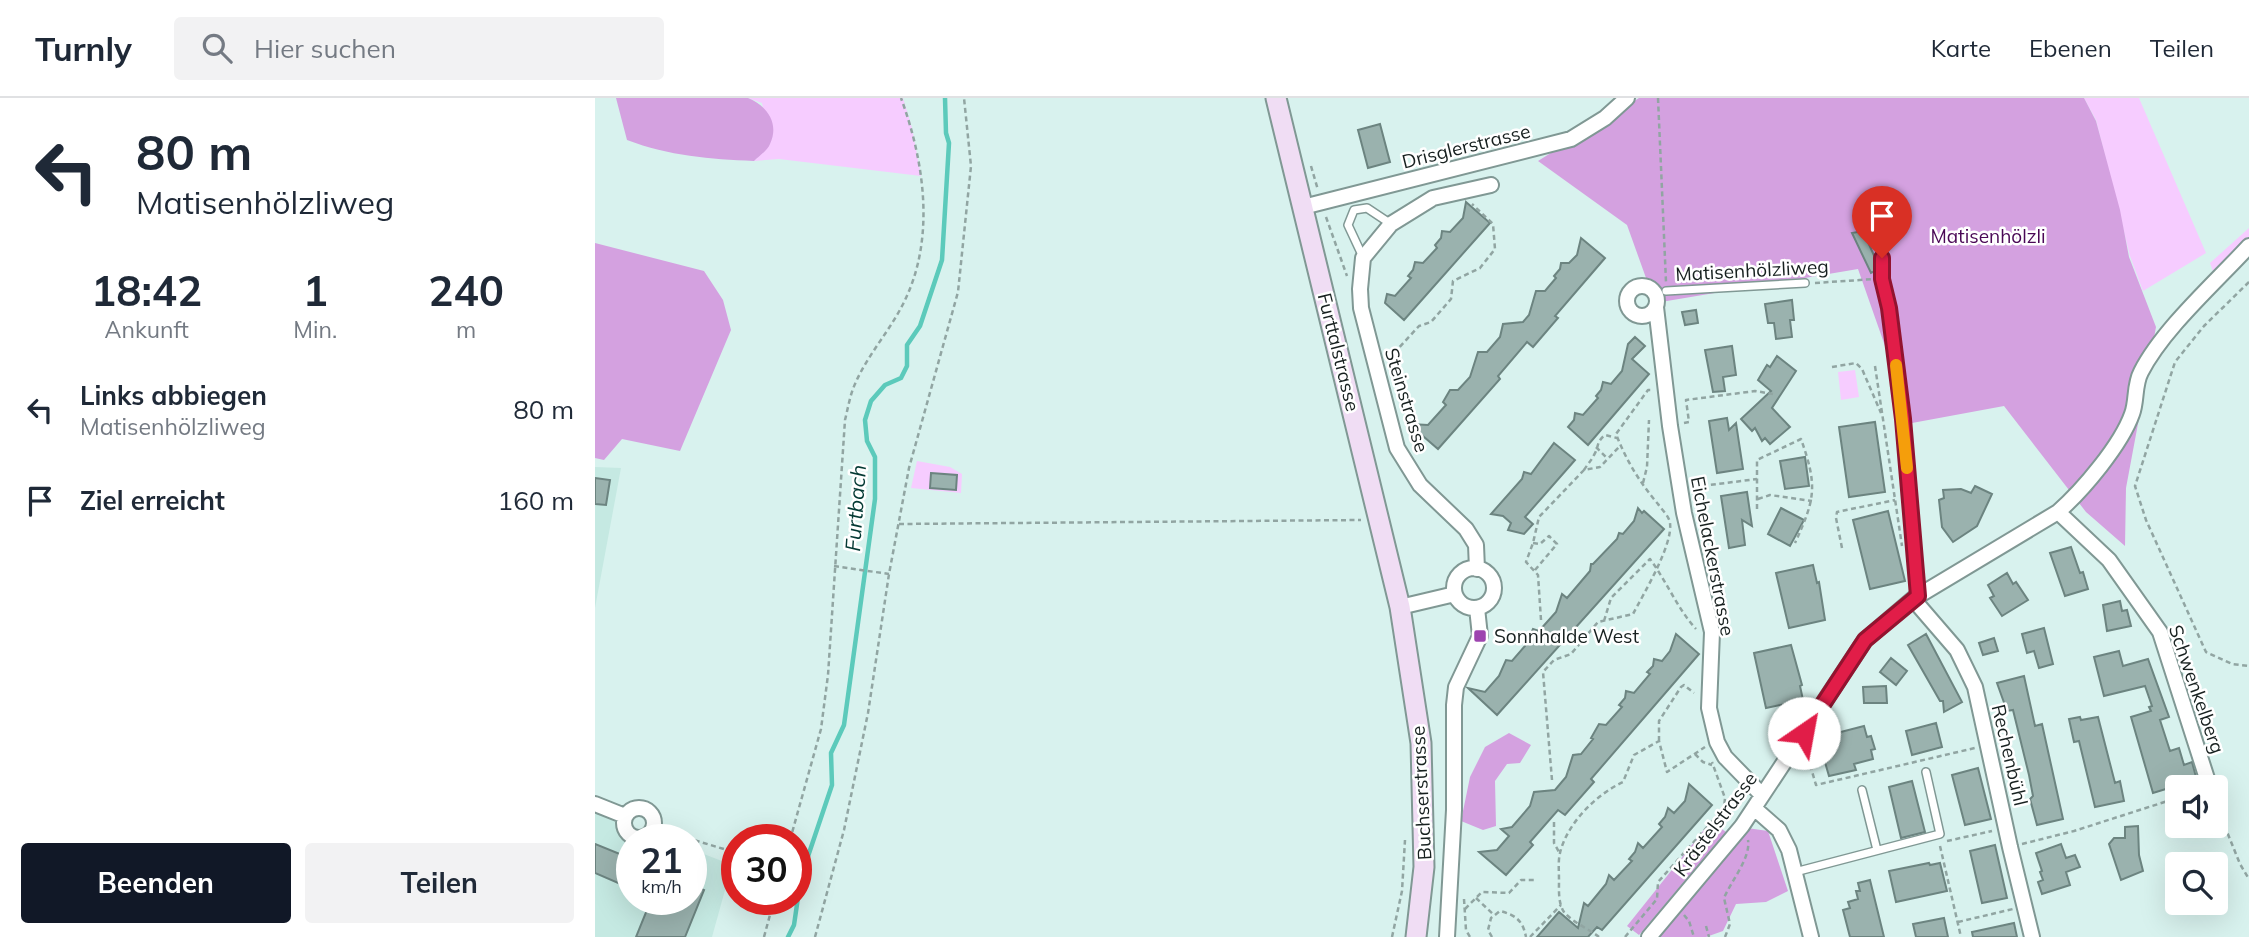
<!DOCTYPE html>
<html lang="de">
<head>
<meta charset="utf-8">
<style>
  body { margin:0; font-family:Mulish,sans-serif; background:#f2f2f3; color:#1f2937; height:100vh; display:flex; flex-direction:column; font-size:26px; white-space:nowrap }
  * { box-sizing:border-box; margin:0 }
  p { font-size:23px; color:#747a83 }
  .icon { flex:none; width:38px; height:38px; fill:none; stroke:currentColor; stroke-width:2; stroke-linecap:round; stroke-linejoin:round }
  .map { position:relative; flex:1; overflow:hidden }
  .sheet { display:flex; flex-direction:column; background:#fff; width:595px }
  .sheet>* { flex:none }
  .banner { background:#fff; color:#1f2937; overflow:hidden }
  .controls { position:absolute; left:1570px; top:677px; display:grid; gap:14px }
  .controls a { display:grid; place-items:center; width:63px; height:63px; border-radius:7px; background:#fff; box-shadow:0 7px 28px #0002; font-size:35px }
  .speed { position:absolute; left:21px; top:726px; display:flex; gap:14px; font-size:35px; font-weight:700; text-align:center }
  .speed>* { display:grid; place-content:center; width:91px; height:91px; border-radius:50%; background:#fff; box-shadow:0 7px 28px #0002; line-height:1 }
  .speed small { font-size:18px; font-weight:400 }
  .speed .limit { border:10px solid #d22; background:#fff; color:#111 }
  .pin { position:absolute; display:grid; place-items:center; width:60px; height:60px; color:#fff; margin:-72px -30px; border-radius:50% 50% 50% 0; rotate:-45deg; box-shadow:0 0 7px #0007 }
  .pin .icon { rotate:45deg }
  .me { position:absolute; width:77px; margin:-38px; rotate:33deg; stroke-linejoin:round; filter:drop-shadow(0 0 5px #0008) }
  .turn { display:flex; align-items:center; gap:24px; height:147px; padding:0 21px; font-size:32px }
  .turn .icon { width:91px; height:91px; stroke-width:2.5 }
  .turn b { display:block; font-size:49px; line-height:60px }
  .eta { display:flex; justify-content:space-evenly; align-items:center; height:119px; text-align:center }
  .eta b { font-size:42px; font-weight:700; line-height:49px }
  .cta { display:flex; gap:14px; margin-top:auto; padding:14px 21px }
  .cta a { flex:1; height:80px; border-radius:7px; background:#111827; color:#fff; font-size:28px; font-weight:700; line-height:80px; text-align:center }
  .cta a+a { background:#f2f2f3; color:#1f2937 }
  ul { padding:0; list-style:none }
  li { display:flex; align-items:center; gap:21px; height:91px; padding:0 21px }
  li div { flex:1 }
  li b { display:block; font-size:26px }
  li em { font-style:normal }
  header { display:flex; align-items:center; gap:42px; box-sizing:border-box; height:98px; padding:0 35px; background:#fff; border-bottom:2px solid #e0e1e3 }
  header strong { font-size:33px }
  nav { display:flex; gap:38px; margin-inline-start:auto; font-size:24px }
  .search { width:490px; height:63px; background:#f2f2f3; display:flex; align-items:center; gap:18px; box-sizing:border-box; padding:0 24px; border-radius:7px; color:#747a83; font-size:26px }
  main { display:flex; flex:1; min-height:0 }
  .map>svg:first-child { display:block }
</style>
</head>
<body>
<header>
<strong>Turnly</strong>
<div class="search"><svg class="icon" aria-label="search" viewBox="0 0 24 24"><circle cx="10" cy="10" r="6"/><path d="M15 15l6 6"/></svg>Hier suchen</div>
<nav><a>Karte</a><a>Ebenen</a><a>Teilen</a></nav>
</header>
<main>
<section class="sheet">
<div class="banner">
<div class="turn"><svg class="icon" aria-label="left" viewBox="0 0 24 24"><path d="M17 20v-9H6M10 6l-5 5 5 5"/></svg><div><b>80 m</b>Matisenhölzliweg</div></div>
</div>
<div class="eta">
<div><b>18:42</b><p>Ankunft</p></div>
<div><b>1</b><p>Min.</p></div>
<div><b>240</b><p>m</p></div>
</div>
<ul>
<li><svg class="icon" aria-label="left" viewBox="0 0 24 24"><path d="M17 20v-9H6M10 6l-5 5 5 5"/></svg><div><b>Links abbiegen</b><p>Matisenhölzliweg</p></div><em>80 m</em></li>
<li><svg class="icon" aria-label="arrive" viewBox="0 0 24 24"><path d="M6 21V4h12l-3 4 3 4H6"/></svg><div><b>Ziel erreicht</b></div><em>160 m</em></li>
</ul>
<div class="cta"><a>Beenden</a><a>Teilen</a></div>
</section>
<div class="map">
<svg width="1654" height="839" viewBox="0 0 1654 839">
  <rect width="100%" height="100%" fill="#d8f2ee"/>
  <path fill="#c5e9e2" d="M0,369l26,1 -26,140z
    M0,715l72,27h-35v60h59v-51l41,16 -20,72h-117z"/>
  <path fill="#f6ccff" d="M153,0h155l9,30 9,48 -142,-17 -25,2 16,-17 -8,-41z
    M1489,0h55l67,155 -63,38 -13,-35 -34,-136z
    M1654,130v16l-34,33 -5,-14z
    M1260,272l4,27 -18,3 -3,-28z
    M322,363l33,6 12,7 -1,19 -50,-5z"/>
  <path fill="#d4a1e0" d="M21,0h132c18,7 32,25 22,46 -2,6 -11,12 -16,17 -44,-2 -85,-5 -127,-21z
    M1044,0h445l12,23 24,89 9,47 27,70 -30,161 -1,58 -39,-34 -82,-106 -92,17 -54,-154 -203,34 -28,-78 -89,-64z
    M0,145l109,28 19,29 8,30 -51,121 -58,-12 -18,21 -9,-2z
    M914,635l22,12 -11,18 -13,1 -12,17 1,45 -13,4 -22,-9 9,-44 15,-30z
    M1116,723l15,11 -87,103 -12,-9z
    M1152,730l21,3 20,60 -22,11 -30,2 -13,27 -17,6h-47z"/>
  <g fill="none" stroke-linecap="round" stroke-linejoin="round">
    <path stroke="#5ccabb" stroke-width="4.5" d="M193,839l6,-12 7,-48 31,-92 -1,-32 13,-28 31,-226v-42l-8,-16 -2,-21 6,-19 14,-16 16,-7 6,-12v-21l13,-19 22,-66 7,-117 -3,-10 -1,-35"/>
  </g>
  <path fill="#9ab2ae" stroke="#6c8480" stroke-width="2" d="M785,26l10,38 -22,6 -10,-38z
    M871,104l24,21 -86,97 -19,-17 2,-9 8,2 16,-18 -3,-2 5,-6 2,-8 8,1 14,-15 -2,-3 6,-7 1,-7 8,1 13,-14z
    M1268,133l13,29 1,10 -6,3 -19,-40z
    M986,140l24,20 -50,58 3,2 -25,29 -6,-5 -29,34 2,3 -62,70 -29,-25 19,1 18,-20 -3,-3 7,-12h8l12,-13 8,-25h9l13,-15 3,-13 20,-2 6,-7 7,-24h9l11,-13 -2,-2 6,-7 1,-6h8l8,-8z
    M1197,202l2,20h-4l2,17 -16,2 -2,-16h-6l-3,-19z
    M1101,212l2,13 -13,2 -3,-13z
    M1040,239l10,9 -13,13 17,15 -61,71 -20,-18 6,-7 1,-7 8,2 15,-17 -2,-2 5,-6 2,-8 8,2 11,-13 6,-27z
    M1137,248l4,29 -13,2 2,14 -12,1 -8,-42z
    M1182,258l19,15 -24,37 18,19 -20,17 -5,-6 -3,3 -7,-13 -3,3 -11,-12 30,-28 -13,-11 9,-15 3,2z
    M1132,320l2,12 7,-7 7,46 -26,4 -8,-52z
    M1280,324l10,70 -36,5 -10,-70z
    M959,345l21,17 -50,57 8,7 -9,10 -16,-4 3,-7 -8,-7 -12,-2 31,-35 2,-7 7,2z
    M1210,359l4,29 -24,3 -5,-28z
    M336,375l26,2 -1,15 -26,-2z
    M0,380l15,2 -4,25 -11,-1z
    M1380,388l17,8 -15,32 -24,16 -11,-15 -3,-27 5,-2 -1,-8 18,-1 10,4z
    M1152,394l5,34 -10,-6 3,25 -16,3 -8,-52z
    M1043,410l4,5 2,-2 20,18 -167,186 -29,-27 17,4 14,-16 7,-16 6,1 13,-15 8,-17 6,2 17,-19 6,-18 5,4 23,-27 1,-7h2l24,-25 2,-6 4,1 11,-13z
    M1186,410l23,12 -14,26 -22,-12z
    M1293,413l17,70 -35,8 -17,-69z
    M1476,449l9,26 3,-1 5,17 -23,7 -15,-43z
    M1218,467l4,18 2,-1 6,38 -36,8 -13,-55z
    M1412,475l6,11 3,-2 12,18 -26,16 -12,-18 4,-2 -6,-11z
    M1525,503l2,10 5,-1 4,16 -24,5 -4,-26z
    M1449,530l9,36 -14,4 -5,-17 -7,2 -5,-19z
    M1081,536l23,20 -108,125 3,3 -29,33 -7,-5 -28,32 3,3 -27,30 -27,-23 18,-2 12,-14 -8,-7 11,-2 18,-21 4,-14 21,-2 11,-13 7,-22 8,-1 12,-15 -2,-1 8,-14 7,1 16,-18 -3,-2 6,-7 1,-7 8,2 16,-19 -3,-2 6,-6 1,-7 8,2 8,-10z
    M1331,536l36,68 -18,10 -1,-11h-3l-32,-56z
    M1399,540l4,13 -15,4 -4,-12z
    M1196,547l11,40 -2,1 3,14 -37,8 -12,-55z
    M1524,553l4,15 25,-7 21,58 -9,3 10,31 9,-3 5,17 8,-3 4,15 -15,4 1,3 -29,9 -22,-76 20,-6 -2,-4 3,-1 -7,-20 -41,10 -10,-39z
    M1296,560l16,13 -11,14 -16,-13z
    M1429,578l11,50 7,-2 21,95 -26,6 -7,-26 3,-3 -4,-21 -16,-65 -6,1 -10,-28z
    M1291,588l1,17h-23l-1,-16z
    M1485,619l1,3 17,-3 17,66 5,-2 4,20 -29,6 -16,-66 -5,1 -5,-23z
    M1341,625l6,24 -30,8 -6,-24z
    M1269,628l3,11 4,-1 4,13 -4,1 2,9 -19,5 2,6 -27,6 -7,-24 14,-3 -3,-15z
    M1383,670l13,51 -26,6 -13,-50z
    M1317,683l13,51 -24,6 -12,-51z
    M1094,686l23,21 -110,125 -5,-3 -9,10h-51l22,-25 19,16 6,-25 4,3 18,-22 3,-9 5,5 18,-19 -3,-2 6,-7 3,-9 5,5 19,-21 -3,-3 6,-7 3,-9 6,5 11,-12z
    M1543,728l1,29 4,16 -22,9 -12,-36 5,-6h11v-11z
    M0,746l37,15v30l-37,-16z
    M1466,746l5,14 9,-3 5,12 -14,5 4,13 -28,9 -4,-12 5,-2 -3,-8 2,-1 -6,-18z
    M1400,747l12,53 -25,5 -12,-52z
    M1334,765l1,2 10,-2 7,28 -51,11 -7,-31z
    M1275,782l14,57h-34l-7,-27 7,-2 -2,-6 10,-3 -2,-8h4l-2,-8z
    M96,787l13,5 -19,47h-49l15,-37h40z
    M1349,820l4,19h-32l-3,-13z
    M1419,825l3,14h-44l-1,-5z"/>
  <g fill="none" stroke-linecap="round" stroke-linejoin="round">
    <defs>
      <path id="lane" d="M1286,140c1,53 12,106 19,159 8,66 12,132 18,198
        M768,159l-15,-32 6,-15 13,-2 24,16
        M1071,193l139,-8
        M1267,692l15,60
        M1200,774l145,-38 -14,-62"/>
      <path id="street" d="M708,109l268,-68 34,-21 22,-20
        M1032 203a15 15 0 1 1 30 0a15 15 0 1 1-30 0Z
        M1061,209l14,119 14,87 28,119 -3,76 8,34 8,15 37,38
        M1463,414l51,48 51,72 50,156
        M859 490a20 20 0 1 1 40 0a20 20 0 1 1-40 0Z
        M882,471l-1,-24 -10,-16 -46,-44 -23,-37 -36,-140 -1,-19 3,-31 28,-34 42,-26 58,-13
        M1318,501l44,51 18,37 35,160 22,90
        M805,509l55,-13
        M0,706l30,12
        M29 725a15 15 0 1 1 30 0a15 15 0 1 1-30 0Z
        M1159,710l25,22 10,20 22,87
        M852,839l7,-127v-105l2,-18 24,-51 -3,-28
        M1054,839l93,-111 123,-186 48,-41 145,-87c25,-22 63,-67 74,-98 5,-13 2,-29 9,-42 22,-43 74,-89 108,-126"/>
      <path id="secondary" d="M681,0l124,509 21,136 3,124 -8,70"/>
    </defs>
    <use href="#lane" stroke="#809894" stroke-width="10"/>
    <use href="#street" stroke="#809894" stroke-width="18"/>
    <use href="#secondary" stroke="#809894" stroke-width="23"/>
    <path stroke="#91a5a2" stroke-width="2.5" stroke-dasharray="5 3.5" stroke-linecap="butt" d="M1063,0l8,184
      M716,68l7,24
      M731,119l21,59
      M1654,184l-45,44 -29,36 -40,124 11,34 60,132 26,12 17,2
      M1220,185l60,-4
      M790,256l11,-3 23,-25 12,-4 20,-23 2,-18 27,-13 15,-19 -2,-25 -21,-20
      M1280,268l27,180
      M1237,269l24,-4 6,6 19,44
      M1089,325l5,-1 -3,-22 69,-9 18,3
      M1001,349l12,12
      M989,372c3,-5 7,-9 10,-15 5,-8 2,-13 11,-20l12,3
      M1048,385l4,-16 2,-47
      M1099,389l63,-8
      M1163,401l12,-4 42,6
      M1162,411v-49l44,-21c17,48 14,60 -6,104
      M304,426l462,-4
      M938,445l7,1 9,-8 8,8 -22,26
      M1247,450l-6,-30 1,-6 58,-12
      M239,468l55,8
      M946,522l-3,-45 -12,-13 7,-19 6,-26 45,-47 16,-3 20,-21
      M1009,523l7,-23 39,-39c17,23 27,49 46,70
      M1064,643v-20l22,-34 3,-2 10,8
      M1100,656l8,8 9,3
      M1207,663l9,7 5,17 159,-37
      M957,682l-9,-108 11,-12 17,-6 27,-32 35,-8c11,-21 40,-69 37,-91 -1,-7 -8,-13 -12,-19 -18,-21 -32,-44 -42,-70l32,-44h4
      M1620,704l25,62 9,15
      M959,724v21l5,9
      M59,730l83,25
      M195,742l31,-111 7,-54 17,-255c3,-12 5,-25 10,-36 12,-28 33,-51 47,-78 34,-64 23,-143 -1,-208
      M1352,743l45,-10
      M1427,746l52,-13 103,-33
      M1345,748l21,91
      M881,800l18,17
      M869,801l2,31 4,7
      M870,811l17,-17 27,1 12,-13h14
      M1089,817l5,6 5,16
      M1363,824l55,-13
      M1111,828l3,11
      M169,839l10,-37
      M220,839l29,-107 24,-117 21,-139 20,-106 49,-176 13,-126 -7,-68
      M797,839l10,-46 3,-51
      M897,839l-4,-7 3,-12 9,-7c16,4 23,10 26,26
      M935,839l31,-32
      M1004,839c-10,-8 -27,-15 -35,-25 -6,-9 -5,-22 -5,-32 0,-9 -1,-19 1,-27 7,-30 37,-59 63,-71l11,-27 25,-14 8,31 38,-25
      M1030,839l32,-38 1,-17 66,-74 1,-10 -13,-36
      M1130,839l5,-13 -6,-26c7,-17 27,-40 24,-58"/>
    <use href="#lane" stroke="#fff" stroke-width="7"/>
    <use href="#street" stroke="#fff" stroke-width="14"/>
    <use href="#secondary" stroke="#f0ddf4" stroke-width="19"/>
  </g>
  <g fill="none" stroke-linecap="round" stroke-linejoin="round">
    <defs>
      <path id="route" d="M1209,635l61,-93 53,-44 -15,-177 -14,-111 -7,-29v-21"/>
    </defs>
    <use href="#route" stroke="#92132f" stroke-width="18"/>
    <use href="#route" stroke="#e11d48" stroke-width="12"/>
    <path stroke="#f59e0b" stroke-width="12" d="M1301,267l11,103"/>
  </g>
  <rect fill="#9d44af" stroke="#fff" stroke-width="2.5" x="878" y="531" width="14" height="14" rx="3.5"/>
  <g text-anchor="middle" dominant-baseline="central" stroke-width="5" stroke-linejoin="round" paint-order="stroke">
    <g font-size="19" fill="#17201f" stroke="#fff">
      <text transform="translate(871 48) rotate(-14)">Drisglerstrasse</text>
      <text transform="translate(1157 172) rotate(-3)">Matisenhölzliweg</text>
      <text transform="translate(744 254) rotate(76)">Furttalstrasse</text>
      <text transform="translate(812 302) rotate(73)">Steinstrasse</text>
      <text transform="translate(1118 458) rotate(79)">Eichelackerstrasse</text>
      <text transform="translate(1602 591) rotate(71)">Schwenkelberg</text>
      <text transform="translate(1415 657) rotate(77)">Rechenbühl</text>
      <text transform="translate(826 695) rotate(-93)">Buchserstrasse</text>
      <text transform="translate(1120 726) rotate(-53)">Krästelstrasse</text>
    </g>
    <g font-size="19" fill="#4a0856" stroke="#fff">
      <text x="1393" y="138">Matisenhölzli</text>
    </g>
    <g font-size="19" fill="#17201f" stroke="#fff" text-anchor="start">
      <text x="899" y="538">Sonnhalde West</text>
    </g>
    <g font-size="21" font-style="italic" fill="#033933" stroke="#fff">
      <text transform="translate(260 410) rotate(-86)">Furtbach</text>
    </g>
  </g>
</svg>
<div class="controls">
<a><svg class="icon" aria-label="sound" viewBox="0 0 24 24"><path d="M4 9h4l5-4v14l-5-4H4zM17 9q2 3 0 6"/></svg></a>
<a><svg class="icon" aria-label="search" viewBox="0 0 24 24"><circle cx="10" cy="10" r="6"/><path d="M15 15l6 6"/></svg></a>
</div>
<div class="speed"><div>21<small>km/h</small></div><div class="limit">30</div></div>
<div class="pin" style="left:1287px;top:160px;background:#d93025"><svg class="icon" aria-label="arrive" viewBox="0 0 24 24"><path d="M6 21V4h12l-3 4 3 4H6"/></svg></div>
<svg class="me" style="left:1209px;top:635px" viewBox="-20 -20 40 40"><circle r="19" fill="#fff"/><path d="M0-13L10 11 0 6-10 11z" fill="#e11d48"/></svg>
</div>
</main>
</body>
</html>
